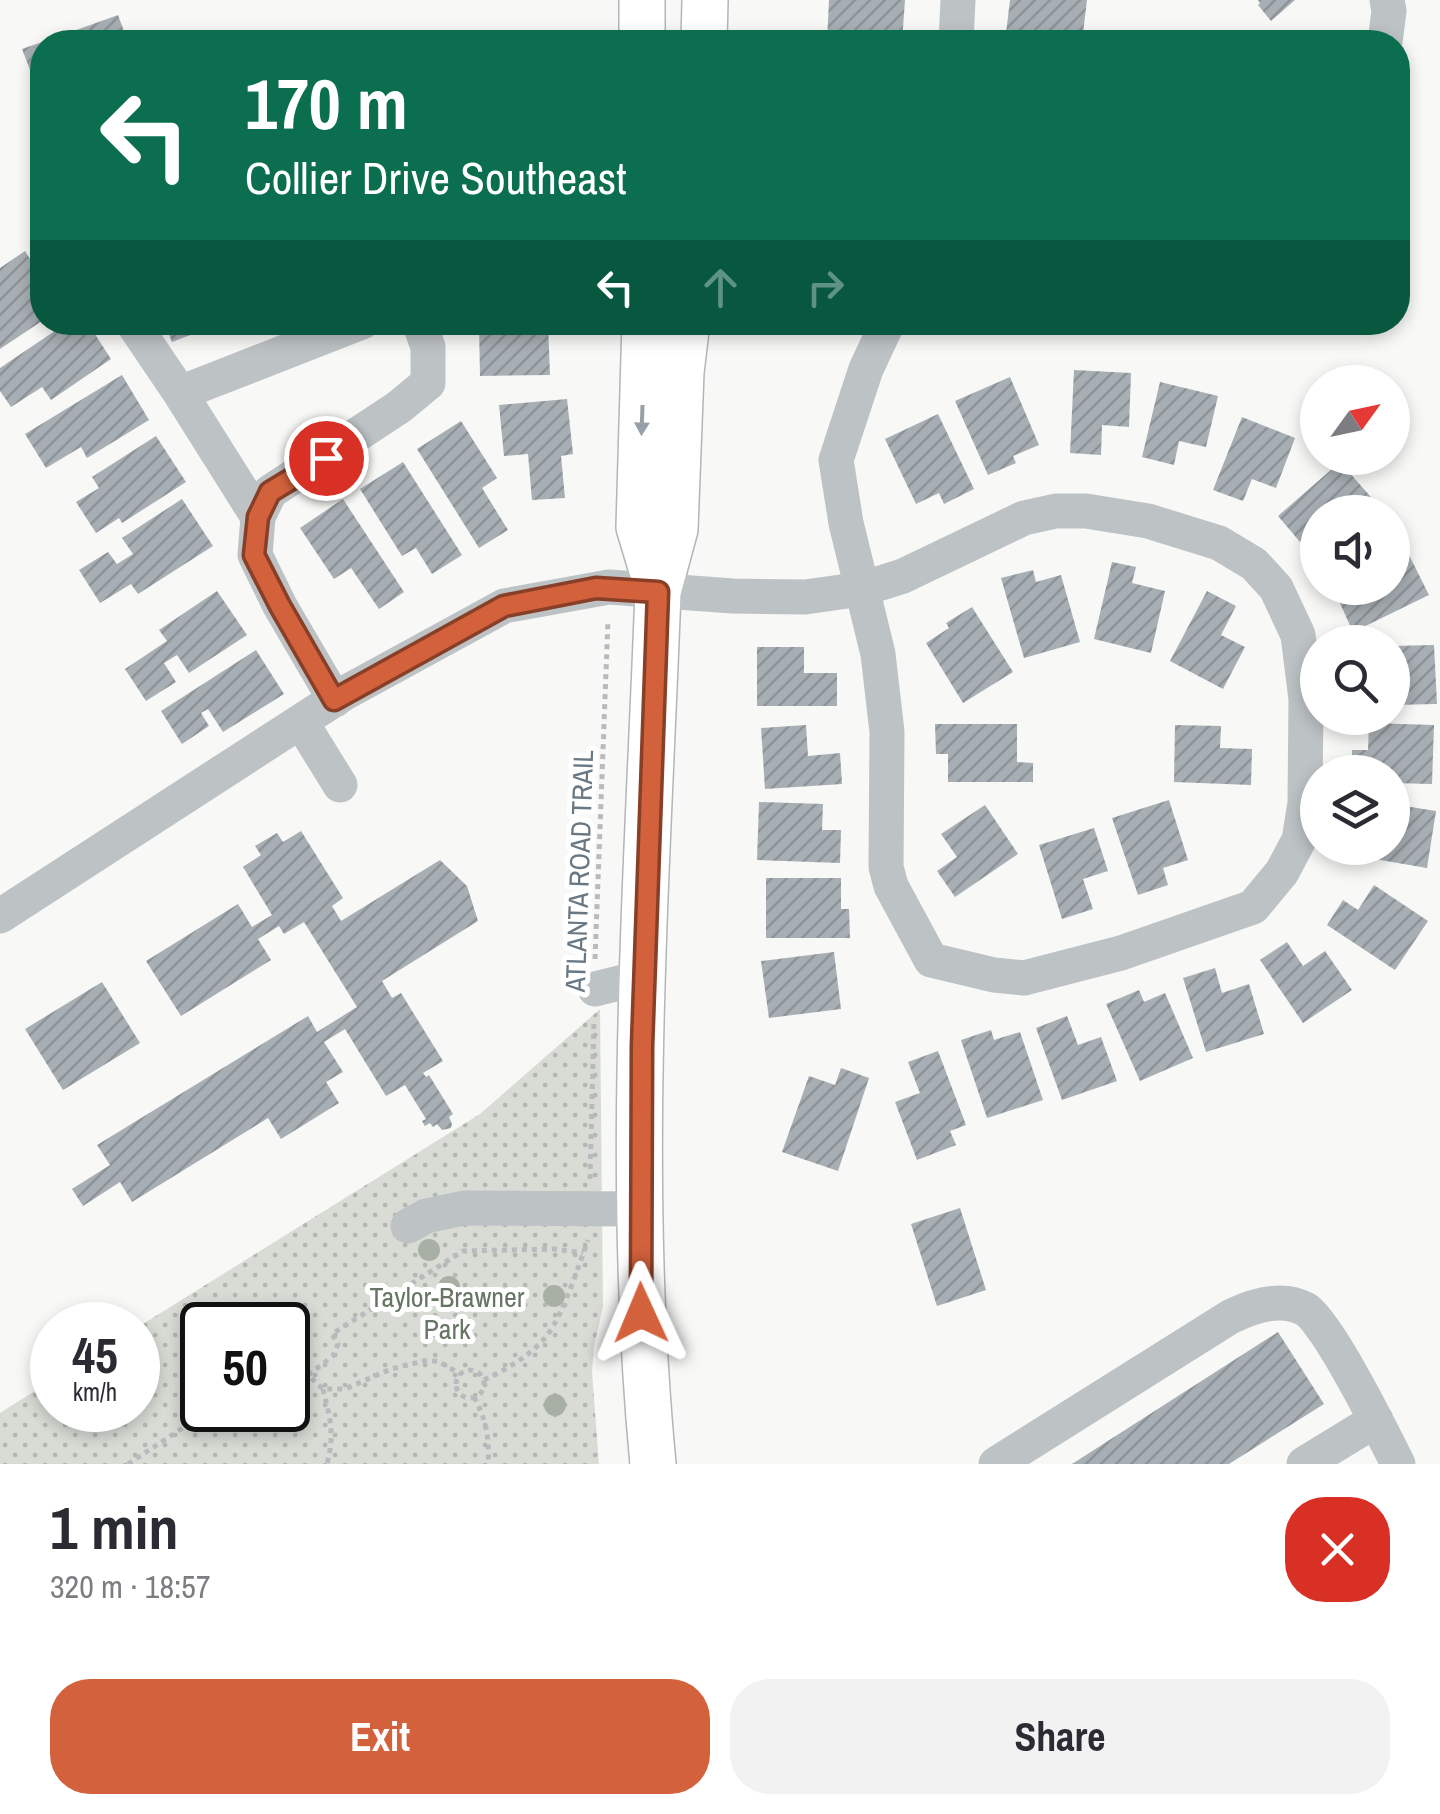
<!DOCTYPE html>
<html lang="en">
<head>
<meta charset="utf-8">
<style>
  body { margin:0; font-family:"Archivo Narrow",sans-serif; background:#f2f2f3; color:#2b2b33; height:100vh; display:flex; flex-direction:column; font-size:38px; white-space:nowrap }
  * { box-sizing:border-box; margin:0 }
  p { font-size:32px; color:#7c7c81 }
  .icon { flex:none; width:55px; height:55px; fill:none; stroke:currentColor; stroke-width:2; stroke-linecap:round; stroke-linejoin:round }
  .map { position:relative; height:1464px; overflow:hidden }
  .drawer { display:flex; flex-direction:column; background:#fff; flex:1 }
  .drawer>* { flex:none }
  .guide { position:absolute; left:30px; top:30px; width:1380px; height:305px; border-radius:40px; box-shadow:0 5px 15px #0003; background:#0b6e4f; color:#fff; overflow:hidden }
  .needle { width:65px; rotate:57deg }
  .tools { position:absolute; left:1300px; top:365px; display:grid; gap:20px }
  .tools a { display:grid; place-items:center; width:110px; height:110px; border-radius:50%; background:#fff; box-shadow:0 5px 15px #0003; font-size:50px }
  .speed { position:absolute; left:30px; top:1302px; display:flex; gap:20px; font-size:50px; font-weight:700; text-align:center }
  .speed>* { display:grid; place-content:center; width:130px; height:130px; border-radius:50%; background:#fff; box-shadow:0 5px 15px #0003; line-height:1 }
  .speed small { font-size:25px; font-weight:400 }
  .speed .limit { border:5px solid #111; border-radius:15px; background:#fff; color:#111 }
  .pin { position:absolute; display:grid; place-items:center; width:85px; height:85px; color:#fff; margin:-42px; border:5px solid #fff; border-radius:50%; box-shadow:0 2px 10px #0007 }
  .me { position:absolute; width:110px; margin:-55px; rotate:359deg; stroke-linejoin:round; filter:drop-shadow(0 0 8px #0008) }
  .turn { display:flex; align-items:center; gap:35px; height:210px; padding:0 50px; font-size:45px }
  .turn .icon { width:130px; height:130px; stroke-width:2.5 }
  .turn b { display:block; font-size:70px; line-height:85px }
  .lanes { display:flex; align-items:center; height:95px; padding:0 50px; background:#0003; justify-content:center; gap:50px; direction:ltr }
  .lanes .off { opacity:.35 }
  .round { display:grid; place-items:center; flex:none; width:105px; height:105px; border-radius:40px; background:#f2f2f3 }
  .summary { display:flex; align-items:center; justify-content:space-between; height:170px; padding:0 50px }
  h1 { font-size:60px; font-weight:800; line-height:75px }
  .primary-button { display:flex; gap:20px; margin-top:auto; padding:20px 50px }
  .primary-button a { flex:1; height:115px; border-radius:40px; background:#d2613c; color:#fff; font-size:40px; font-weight:800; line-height:115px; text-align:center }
  .primary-button a+a { background:#f2f2f3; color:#2b2b33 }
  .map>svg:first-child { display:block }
</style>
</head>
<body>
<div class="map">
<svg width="1440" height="1464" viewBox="0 0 1440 1464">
  <defs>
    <pattern id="park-dots" width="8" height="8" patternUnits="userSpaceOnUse" patternTransform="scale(2.5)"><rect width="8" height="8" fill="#d8dcd5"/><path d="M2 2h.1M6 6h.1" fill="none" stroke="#b3b7b2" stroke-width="1.8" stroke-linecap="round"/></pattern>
    <pattern id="building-hatch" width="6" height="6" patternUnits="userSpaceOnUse" patternTransform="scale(2.5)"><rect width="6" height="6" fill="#a8afb4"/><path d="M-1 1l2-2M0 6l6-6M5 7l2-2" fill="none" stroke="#8d9398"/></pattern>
  </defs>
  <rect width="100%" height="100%" fill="#f8f8f6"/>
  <path fill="url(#park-dots)" fill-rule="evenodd" d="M600,1009l3,298 -9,39 -2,26 7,92h-599v-51l52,-33v30h86v-83l342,-213zM202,1325h86v85h-86z"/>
  <path fill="url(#building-hatch)" d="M829,0h76l-3,42h-75z
    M1010,0h77l-5,42h-77z
    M1258,0h37l-24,21 -13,-16 2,-2z
    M118,15l10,27h-85z
    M42,42v44l-5,2 -15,-39z
    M25,251l11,17 6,-4v57l-42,28v-81z
    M68,322h19l24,37 -60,41 -9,-13 -31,20 -11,-16v-23z
    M164,322h57v1l-49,19z
    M548,324l2,51 -70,1 -1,-51z
    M1074,370l57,3 -2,54 -27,-2 -1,30 -31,-2z
    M122,375l27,45 -62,38 -6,-11 -35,21 -21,-34z
    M1010,377l29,68 -26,11 3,7 -28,12 -33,-74z
    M1160,382l58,14 -12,51 -27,-6 -5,24 -32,-8z
    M567,399l6,55 -12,2 4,42 -33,2 -4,-46 -24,2 -5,-51z
    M938,414l36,75 -30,15 -5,-11 -23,11 -31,-65z
    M1242,417l53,21 -19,50 -24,-9 -9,22 -30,-11z
    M461,421l36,57 -15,10 26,42 -29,18 -62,-99z
    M156,436l30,46 -64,41 -3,-5 -23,15 -20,-31 23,-14 -7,-11z
    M403,462l59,93 -30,19 -16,-26 -14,8 -42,-67z
    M1340,462l38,43 -9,7h-51v24l-5,-6 -13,12 -22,-26z
    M182,499l31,47 -75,48 -7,-10 -31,19 -21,-33 29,-18 9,12 16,-10 -11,-16z
    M343,499l61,93 -25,17 -28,-41 -17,11 -34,-51z
    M1403,543l26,52 -76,37 -14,-31 10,-5 -4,-8h47v-40z
    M1112,562l24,5 -4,16 33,8 -14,62 -57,-14z
    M1033,570l3,12 25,-7 19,67 -56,16 -23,-80z
    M217,591l30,44 -58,38 -12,-18 -13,8 12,19 -30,19 -21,-32 42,-28 -8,-11z
    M1207,591l29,15 -15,29 24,12 -22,42 -53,-28z
    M972,607l41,65 -50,31 -37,-60 23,-15 -3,-5z
    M1434,645l3,59 -45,1v-59z
    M757,647h47v26h33v33h-80z
    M256,650l28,44 -61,38 -15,-23 -7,4 8,13 -27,18 -21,-33z
    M1369,723l65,2 -2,59 -40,-1v-11h-40v-22h16z
    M935,724h82v38l16,1v19h-85v-28h-12z
    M806,725l2,31 32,-3 2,31 -77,5 -4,-61z
    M1175,725l46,1 -1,22 32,1 -1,36 -77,-3z
    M1169,800l19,60 -25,8 5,17 -30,10 -26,-77z
    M759,802l64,2 -1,26h19l-1,33 -83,-3z
    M1392,804l44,7 -9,57 -76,-13 1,-7h40z
    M985,805l33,49 -63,43 -18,-26 20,-14 -16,-23z
    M1094,828l14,43 -25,8 10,30 -31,10 -23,-74z
    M301,831l42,67 -11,8 9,15 99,-61 27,26 11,35 -96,60 10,17 9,-5 42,68 -20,12 3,4 3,-2 24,39 -4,3 3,7 -1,4 -9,2 -5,-6 -4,3 -3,-4 -5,3 -3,-5 4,-2 -21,-34 -19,11 -41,-67 -21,13 19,30 -17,10 13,21 -58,36 -13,-21 -136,84 -12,-20 -37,24 -11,-17 38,-24 -13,-20 211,-129 9,16 40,-25 -53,-85 -20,12 -5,-8 -21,13 13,21 -90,56 -35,-55 92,-57 14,23 20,-12 -29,-48 18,-12 -6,-9 22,-13 6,9z
    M766,878h75v31h8l1,29h-84z
    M1374,885l54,36 -33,49 -68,-45 16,-25 15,10z
    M1287,942l16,24 22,-15 27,39 -49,33 -43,-63z
    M834,952l7,57 -72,9 -8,-57z
    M1215,968l7,25 27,-9 15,50 -58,18 -23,-74z
    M102,982l38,61 -77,47 -38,-61z
    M1139,990l5,12 21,-9 28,65 -53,23 -34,-77z
    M1067,1016l11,29 23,-8 16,44 -55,19 -26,-72z
    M991,1030l3,10 26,-8 23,68 -56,18 -26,-78z
    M938,1051l28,74 -16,6 6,14 -39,15 -22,-58 25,-9 -12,-31z
    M841,1068l28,10 -31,93 -56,-19 27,-76 26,9z
    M960,1208l26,82 -49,16 -26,-82z
    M1278,1332l46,72 -95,60h-157z"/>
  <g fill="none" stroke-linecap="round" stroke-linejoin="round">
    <defs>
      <path id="major" d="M642,42v-42
        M704,42l1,-42
        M645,322l-6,205 19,63
        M653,1464c-28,-290 -6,-582 5,-872l17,-63 6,-157 6,-50"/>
    </defs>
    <use href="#major" stroke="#b1b6b9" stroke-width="48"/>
    <path stroke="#b8bbbe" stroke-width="5" stroke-dasharray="5 5" stroke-linecap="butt" d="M595,959l13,-339
      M590,1179l4,-159
      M268,1316l6,9
      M288,1346l20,29 15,14h22l46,-20 33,-8h14l22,13
      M456 1384a14 14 0 1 1 28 0a14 14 0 1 1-28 0Z
      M308,1375l25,-19 5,-12 -6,-10 131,-83 92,-2 28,4
      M484,1380c23,-11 48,-25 64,-46 15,-20 31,-69 40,-94
      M323,1389c7,29 12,45 4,75
      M474,1397c12,22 16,42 14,67
      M128,1464l82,-54"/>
    <path stroke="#bdc2c5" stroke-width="35" d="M956,42l2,-42
      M1385,42l4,-31 -2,-11
      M132,322l48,71 78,124
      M180,393l182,-71
      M335,700l-55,-94 -25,-51 3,-38 12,-25 129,-85 29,-24v-36l-9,-25
      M301,722l39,63
      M0,916l343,-222 161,-88 105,-19 124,9 72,1 57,-8 41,-13 121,-58 32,-7h30l62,10 71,22 35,21 22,24 22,47 8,64 -1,104 -6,37 -17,32 -29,35 -132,46 -97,25 -30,-3 -63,-15 -40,-74 -5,-19 1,-135 -9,-78 -32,-131 -10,-63 30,-91 22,-47
      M595,989l49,-12
      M408,1226l18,-10 38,-8 176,1
      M996,1464l234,-147c22,-11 51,-21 75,-8 22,12 79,127 93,155
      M1304,1464l72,-44"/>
    <use href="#major" stroke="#fff" stroke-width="45"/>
  </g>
  <g fill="#a8b0a6">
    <circle cx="429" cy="1250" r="11"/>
    <circle cx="449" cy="1287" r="11"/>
    <circle cx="554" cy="1296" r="11"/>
    <circle cx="555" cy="1405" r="11"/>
  </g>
  <defs><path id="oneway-solid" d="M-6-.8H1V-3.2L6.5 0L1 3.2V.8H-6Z" transform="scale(2.5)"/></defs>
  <use fill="#97a0a8" href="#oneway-solid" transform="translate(642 420) rotate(92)"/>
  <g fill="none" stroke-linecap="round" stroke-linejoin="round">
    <defs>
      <path id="route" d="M326,458l-56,34 -12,25 -4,38 26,51 54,94 170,-94 92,-18 62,4 -16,454 -1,267"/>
    </defs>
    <use href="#route" stroke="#883f27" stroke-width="25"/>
    <use href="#route" stroke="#d2613c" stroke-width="18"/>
  </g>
  <g text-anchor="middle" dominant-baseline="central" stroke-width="10" stroke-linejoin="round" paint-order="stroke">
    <g font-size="28" fill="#6a7883" stroke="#fff">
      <text transform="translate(579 871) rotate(-88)">ATLANTA ROAD TRAIL</text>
    </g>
    <g font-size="28" fill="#677664" stroke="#fff">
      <text x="447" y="1297">Taylor-Brawner<tspan x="447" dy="32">Park</tspan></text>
    </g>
  </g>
</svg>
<div class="tools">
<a><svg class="needle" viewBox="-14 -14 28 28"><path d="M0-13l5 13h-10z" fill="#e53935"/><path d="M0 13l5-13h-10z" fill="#7c7c81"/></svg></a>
<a><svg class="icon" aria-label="sound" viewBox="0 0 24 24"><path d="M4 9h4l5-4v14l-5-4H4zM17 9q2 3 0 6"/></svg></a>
<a><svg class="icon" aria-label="search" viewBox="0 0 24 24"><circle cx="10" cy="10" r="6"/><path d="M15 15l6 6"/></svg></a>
<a><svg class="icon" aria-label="layers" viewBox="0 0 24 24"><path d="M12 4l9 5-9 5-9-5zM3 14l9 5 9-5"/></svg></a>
</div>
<div class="speed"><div>45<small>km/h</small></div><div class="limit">50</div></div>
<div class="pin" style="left:326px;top:458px;background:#d93025"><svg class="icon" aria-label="arrive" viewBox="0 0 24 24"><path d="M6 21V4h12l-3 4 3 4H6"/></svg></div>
<svg class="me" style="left:641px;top:1313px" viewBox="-20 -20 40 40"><path d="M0-17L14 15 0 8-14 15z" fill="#d2613c" stroke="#fff" stroke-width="4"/></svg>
<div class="guide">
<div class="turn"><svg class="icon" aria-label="left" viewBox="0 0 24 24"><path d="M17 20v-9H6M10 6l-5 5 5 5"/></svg><div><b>170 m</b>Collier Drive Southeast</div></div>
<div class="lanes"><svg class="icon" aria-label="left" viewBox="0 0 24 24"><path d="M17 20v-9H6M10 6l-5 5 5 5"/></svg><svg class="icon off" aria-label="ahead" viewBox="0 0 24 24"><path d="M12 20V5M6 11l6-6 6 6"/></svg><svg class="icon off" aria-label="right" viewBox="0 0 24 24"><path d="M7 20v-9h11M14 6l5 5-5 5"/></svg></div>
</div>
</div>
<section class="drawer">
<div class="summary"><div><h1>1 min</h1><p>320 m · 18:57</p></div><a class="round" style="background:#d93025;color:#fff"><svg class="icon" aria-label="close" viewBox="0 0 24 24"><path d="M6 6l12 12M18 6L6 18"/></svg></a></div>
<div class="primary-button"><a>Exit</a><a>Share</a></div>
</section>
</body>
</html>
